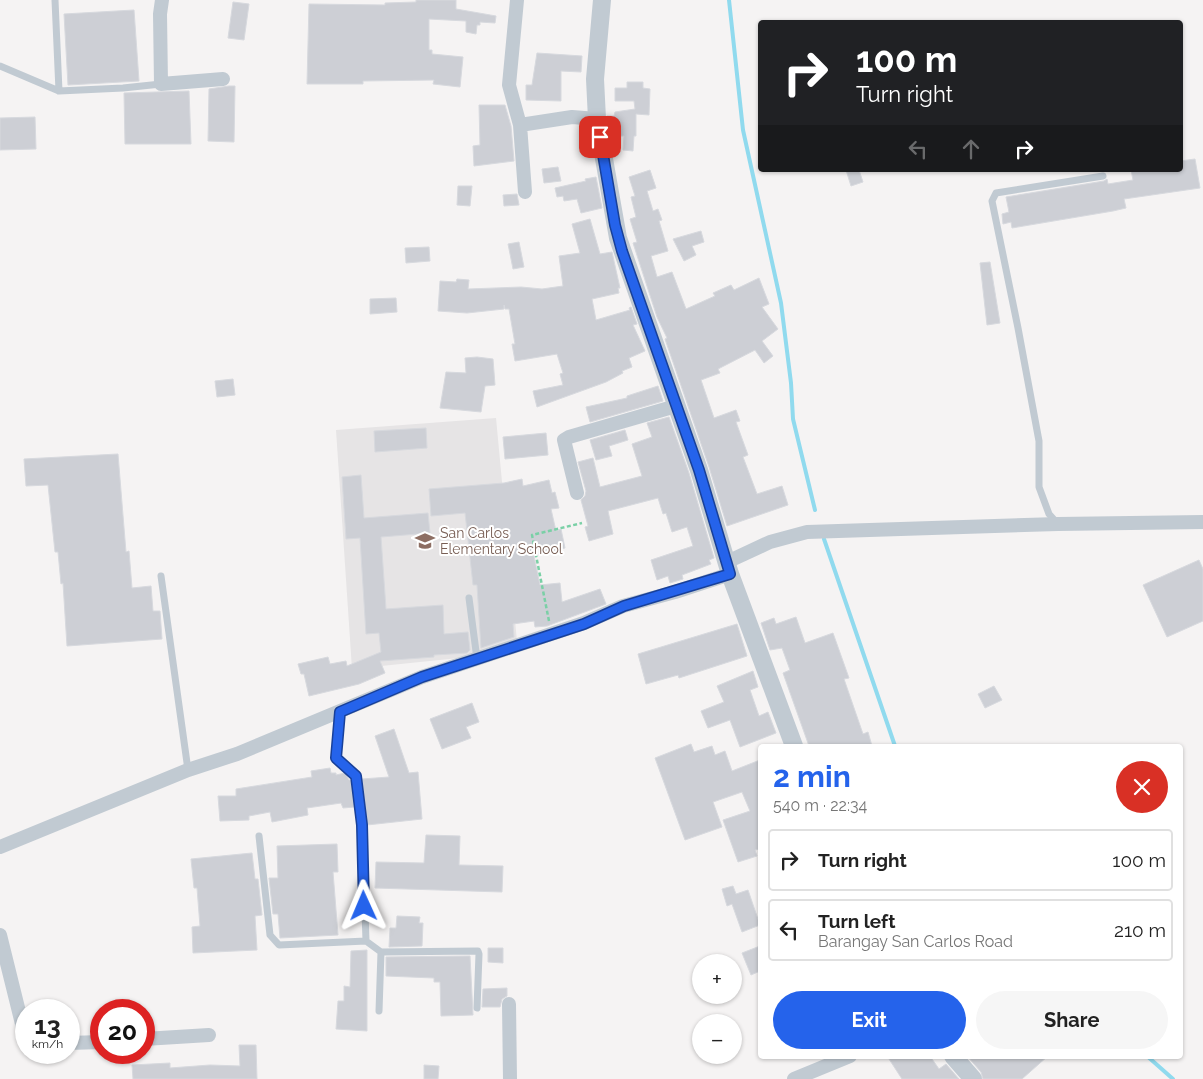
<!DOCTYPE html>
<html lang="en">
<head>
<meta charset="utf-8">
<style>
  body { margin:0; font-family:Raleway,sans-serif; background:#f6f6f6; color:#222; height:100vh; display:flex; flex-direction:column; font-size:19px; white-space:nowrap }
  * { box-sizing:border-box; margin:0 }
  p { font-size:16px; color:#767676 }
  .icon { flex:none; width:28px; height:28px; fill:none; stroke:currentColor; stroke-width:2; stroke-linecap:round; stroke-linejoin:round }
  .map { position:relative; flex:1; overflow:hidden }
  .sheet { position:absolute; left:758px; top:744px; width:425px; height:315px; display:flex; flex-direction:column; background:#fff; border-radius:5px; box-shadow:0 1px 4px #0004 }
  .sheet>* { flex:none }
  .top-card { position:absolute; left:758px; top:20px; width:425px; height:152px; border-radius:5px; box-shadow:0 1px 4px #0004; background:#202124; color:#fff; overflow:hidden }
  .controls { position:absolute; left:692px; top:954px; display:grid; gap:10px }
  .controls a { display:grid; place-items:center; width:50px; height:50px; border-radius:50%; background:#fff; box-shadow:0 1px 4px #0004; font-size:25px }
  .speed { position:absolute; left:15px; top:999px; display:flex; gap:10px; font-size:25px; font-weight:700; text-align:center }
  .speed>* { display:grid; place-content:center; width:65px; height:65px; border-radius:50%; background:#fff; box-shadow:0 1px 4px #0004; line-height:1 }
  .speed small { font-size:12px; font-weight:400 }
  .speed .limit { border:8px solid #d22; background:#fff; color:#111 }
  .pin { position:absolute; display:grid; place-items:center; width:42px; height:42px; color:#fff; margin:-21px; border-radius:10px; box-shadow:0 2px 8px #0006 }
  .me { position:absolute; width:55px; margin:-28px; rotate:359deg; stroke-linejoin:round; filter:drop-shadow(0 0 4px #0008) }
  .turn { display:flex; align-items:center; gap:18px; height:105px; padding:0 15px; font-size:22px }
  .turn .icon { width:65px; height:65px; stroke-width:2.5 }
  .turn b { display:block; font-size:35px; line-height:42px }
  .lanes { display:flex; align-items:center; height:48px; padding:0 15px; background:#0003; justify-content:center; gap:25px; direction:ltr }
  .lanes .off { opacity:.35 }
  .round { display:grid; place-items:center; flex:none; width:52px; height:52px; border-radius:26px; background:#f6f6f6 }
  .head { display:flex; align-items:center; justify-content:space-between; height:85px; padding:0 15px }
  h1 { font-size:30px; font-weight:700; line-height:38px; color:#2563eb }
  .button { display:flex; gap:10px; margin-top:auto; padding:10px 15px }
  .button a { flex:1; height:58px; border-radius:30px; background:#2563eb; color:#fff; font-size:20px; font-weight:700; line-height:58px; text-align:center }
  .button a+a { background:#f6f6f6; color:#222 }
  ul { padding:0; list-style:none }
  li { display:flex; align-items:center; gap:15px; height:62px; margin:0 10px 8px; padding:0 5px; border:2px solid #e0e0e0; border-radius:5px }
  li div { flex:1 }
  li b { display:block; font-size:19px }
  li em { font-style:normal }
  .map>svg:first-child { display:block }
</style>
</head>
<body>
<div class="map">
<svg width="1203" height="1079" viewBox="0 0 1203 1079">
  <rect width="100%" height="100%" fill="#f5f3f3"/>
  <path fill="#e6e4e5" d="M496,418l22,234 -166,17 -16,-239z"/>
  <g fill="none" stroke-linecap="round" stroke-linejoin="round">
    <path stroke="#90daee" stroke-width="4" d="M729,0l14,130 38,173 10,80 2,36 22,91
      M824,539l71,207
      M1147,1056l26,23"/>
  </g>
  <path fill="#cdcfd5" stroke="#d7d9de" d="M416,0h40v9l40,7 -1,7 -15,-1v3h-3l-1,9 -10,-2v-11l-37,-2v31h3v4l31,3 -3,30 -27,-3 1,-4 -71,1v3h-56l2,-80 76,1v-2l31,-1z
    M233,2l16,2 -5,36 -16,-2z
    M134,10l5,71 -71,4 -4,-71z
    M537,53l45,3 -1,16 -20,-1v30l-35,-1v-15h6z
    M627,82h16v6l7,1 -1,26 -13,-1v22h-2l-1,15 -10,-1 1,-14h-13l-3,-18 -1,-2h7l1,-4 20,-3 -1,-8h-19v-13h12z
    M229,86h6l-1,56 -26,-1 1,-52z
    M189,91l2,53h-66l-1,-51z
    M479,105h26l6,21 3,35 -40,5 -1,-20 7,-1z
    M35,117l1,32 -36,1v-32z
    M1195,159l5,29 -76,11 2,9 -13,3 -101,17 -1,-6 -8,2 -1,-10 7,-2 -3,-15 98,-16 3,-2 1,5 25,-4 -2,-10h49v-9z
    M558,167l3,14 -17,2 -2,-14z
    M650,170l6,18 -9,3 6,20 5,-2 4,11 -3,1 9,30 -17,5 6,21 15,-5 14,37 29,-13 -2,-3 18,-8 3,5 25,-12 10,26 -7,3 16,22 -16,12 11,15 -9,7 -9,-13 -37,19 2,4 -19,7 13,38 22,-8 4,11 -4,1 12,33 -5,2 14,37 25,-8 6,19 -61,21 -18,-59 -44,-128 2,-1 -10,-21 -24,-74 4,-1 -7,-23 6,-2 -5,-20 4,-1 -6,-19z
    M846,170h13l4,12 -12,4z
    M596,177l6,31 -21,5 -4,-14 -13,2 -1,-5 -6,1 -2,-9 31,-7 -1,-2z
    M458,186h14l-2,20 -13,-1z
    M517,194l2,11 -15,1 -1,-11z
    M590,219l10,35 12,-2 8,36h-2l1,5 -27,6 4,21 34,-10 -1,-2 2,-1 6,17 -4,1 12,26 -16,7 3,9 -10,4 1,2 -17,9 -69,25 -4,-16 30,-6 -3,-11 3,-1 -6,-19 -42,7 -3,-17h3l-6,-35h-4l-1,-4v4l-37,4 -29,-2 2,-30 16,1 1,-3 12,1 -1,9 53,-2 21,2 21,-3 -4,-30 21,-3 -8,-29z
    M701,231l3,11 -12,4 4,9 -12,6 -11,-22z
    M519,242l5,25 -11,2 -5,-25z
    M429,247l1,14 -24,2 -1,-15z
    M990,262l10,61 -13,2 -7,-62z
    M396,298l1,14 -27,2v-15z
    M477,357l16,2 2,26 -10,1 -4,26 -41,-4 6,-36 20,1 -1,-15z
    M233,379l2,16 -18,2 -2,-16z
    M658,386l5,15 -73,21 -4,-15 41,-9v-2z
    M669,417l20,56 25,85 -5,2 2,4 -29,11 1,4 -13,4 -2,-7 -11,4 -6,-20 42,-14 -6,-19 -15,5 -6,-19 -3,1 -5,-16 -50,13 5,23 -24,7 -4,-14 3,-1 -7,-26 4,-4 1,-5 -8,-29 15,-4 7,29 42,-11 -10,-32 20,-7 -5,-14z
    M426,428l1,20 -52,4 -1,-21z
    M625,430l3,10 -19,6 3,10 -16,4 -6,-20z
    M546,433l2,22 -43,4 -2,-22z
    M118,454l8,98 3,-1 3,37 19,-2 2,25h7l2,28 -95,7 -4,-63 -2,1 -3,-32h-3l-7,-67 -22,1 -2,-27z
    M361,475l3,43 64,-5 2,20 -49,4 5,72 57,-4 1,29 24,-2 2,18 -3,3 -33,2v2l-54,4 5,12 -26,11 -50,12 -5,-22h-3l-3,-10 30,-7 2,7 16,-3 1,5 34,-14 -2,-19 -13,1 -6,-96 -14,1 -4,-62z
    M522,479l1,7 26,-6 3,13 3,-1 4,16 -8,1 5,22 5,-2 4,19 -31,8 6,29 20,-2 2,19 38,-13 6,15 -59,22 -12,1 -1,-6 -21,3 1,13 -33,11 -4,-63h-4l-8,-72 -34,3 -2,-27 75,-6z
    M1199,560l4,9v52l-36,16 -24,-52z
    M796,617l9,26 28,-10 16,45 -5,1 19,55 5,-2 4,14h-63l-26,-73 7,-3 -8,-22 -12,2 -9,-27 13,-5 2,6z
    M737,624l10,32 -68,22 -1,-3 -32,9 -8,-30z
    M753,671l5,16 -8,3 9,26 9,-4 8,21 -36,14 -10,-27 -22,8 -7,-17 23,-9 -7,-16z
    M994,686l8,14 -17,8 -7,-14z
    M472,703l7,19 -13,5 5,11 -29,11 -12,-30z
    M394,729l15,44 9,-1 4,47 -55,6 -5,-46 27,-2 -14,-41z
    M691,744l3,8 18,-6 3,9 10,-4 7,20 28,-11v89l-5,1 2,6 -19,6 -15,-42 27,-9 -8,-19 -29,10 9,25 -37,13 -30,-82z
    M330,768l1,5h5v2l9,-2 4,7h2l3,27 -11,1 -2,-5 -34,5 1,7 -36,7 -2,-10 -21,4v4l-29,1 -2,-25h18v-7l76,-12 -1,-6z
    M426,835l34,1 -1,29 44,1 -1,26 -127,-4 1,-26 48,1z
    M337,844l1,28h-5l5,63 -58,3 -2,-24h-5l-4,-36h9l-1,-32z
    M252,853l3,26h3l4,36 -7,1 2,34 -64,3 -1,-26 8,-1 -3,-38h-3l-3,-29z
    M733,886l3,8 12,-4 12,35 -18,7 -10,-28 -5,2 -5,-17z
    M397,916l23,1 -1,6h4l-1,23 -33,1 1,-19h6z
    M760,946v25l-9,4 -9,-22z
    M488,948h15v15l-15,-1z
    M367,950v81l-31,-2 2,-28h6v-15l6,1 1,-36z
    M470,956l3,59 -32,1 -1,-34h-6v-4l-48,-2v-19z
    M507,988v8l-5,3 -2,8h-18l1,-18z
    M239,1045h17l1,34h-124l-1,-14 38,-2v5l40,-3 30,1z
    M887,1056h43l9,13 7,-5 13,15h-57z
    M967,1056h81l-26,23h-39l-2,-7z
    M424,1065l15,1 -1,13h-14z"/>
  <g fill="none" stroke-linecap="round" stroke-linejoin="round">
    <path stroke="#7ad0a6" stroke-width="2.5" stroke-dasharray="4 2.5" stroke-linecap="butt" d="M549,621l-17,-86 50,-12"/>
    <path stroke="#c1cad2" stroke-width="7" d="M55,0l4,91
      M0,66l59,25 64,-3 38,-4
      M1058,524l-9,-10 -10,-27v-46l-21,-113 -26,-127 4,-8 107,-17
      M161,576l27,194
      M469,598l8,61
      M340,712l-4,46 20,18 6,49 4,116 15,11 -2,59
      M259,836l11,99 9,10 87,-4
      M381,952l97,-1 1,3 -2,54"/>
    <path stroke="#c1cad2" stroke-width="14" d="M162,0l-2,14 1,70 62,-5
      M517,0l-8,85 11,40 5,67
      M520,125l52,-8 25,2
      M577,493l-13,-53 5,-3 107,-31
      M727,562l43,-20 37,-10 251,-8 145,-2
      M0,847l188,-77 49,-16 185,-77 162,-54 39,-17 52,-14 55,-18
      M0,935l23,93 3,4
      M509,1004l1,75
      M144,1039l65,-4
      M69,1043l32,-1
      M794,1079l56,-23"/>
    <path stroke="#c1cad2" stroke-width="18" d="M602,0l-7,79 2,40 21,119 81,232 31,104 64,172
      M953,1056l20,23"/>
  </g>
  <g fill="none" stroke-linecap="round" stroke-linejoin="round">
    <defs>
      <path id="route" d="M364,906l-2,-81 -6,-49 -20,-18 4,-46 82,-35 162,-53 40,-18 106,-32 -31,-104 -77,-219 -7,-26 -15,-88"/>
    </defs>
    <use href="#route" stroke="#184099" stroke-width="12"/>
    <use href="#route" stroke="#2563eb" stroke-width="9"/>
  </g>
  <defs>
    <symbol id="school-bare" viewBox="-9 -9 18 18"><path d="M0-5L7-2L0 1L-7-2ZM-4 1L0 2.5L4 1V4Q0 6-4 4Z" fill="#8d6e63" stroke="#fff" stroke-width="2.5" paint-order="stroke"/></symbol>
  </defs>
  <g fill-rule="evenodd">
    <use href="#school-bare" x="411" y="527" width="28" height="28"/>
  </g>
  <g text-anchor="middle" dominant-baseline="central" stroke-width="4" stroke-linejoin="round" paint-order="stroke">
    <g font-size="14" fill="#785e54" stroke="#fff" text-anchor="start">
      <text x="440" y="533">San Carlos<tspan x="440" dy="16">Elementary School</tspan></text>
    </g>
  </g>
</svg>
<div class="controls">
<a>+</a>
<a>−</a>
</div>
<div class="speed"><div>13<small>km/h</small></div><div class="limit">20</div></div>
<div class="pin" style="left:600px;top:137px;background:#d93025"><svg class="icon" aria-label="arrive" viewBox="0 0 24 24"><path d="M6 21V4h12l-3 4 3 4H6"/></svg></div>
<svg class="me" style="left:364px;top:906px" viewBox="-20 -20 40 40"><path d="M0-17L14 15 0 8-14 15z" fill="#2563eb" stroke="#fff" stroke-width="4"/></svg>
<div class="top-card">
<div class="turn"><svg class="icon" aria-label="right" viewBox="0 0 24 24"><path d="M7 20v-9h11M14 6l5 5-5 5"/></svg><div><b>100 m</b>Turn right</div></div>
<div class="lanes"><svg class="icon off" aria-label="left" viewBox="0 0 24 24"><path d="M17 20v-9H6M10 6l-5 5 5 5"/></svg><svg class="icon off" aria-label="ahead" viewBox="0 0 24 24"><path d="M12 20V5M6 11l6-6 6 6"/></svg><svg class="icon" aria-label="right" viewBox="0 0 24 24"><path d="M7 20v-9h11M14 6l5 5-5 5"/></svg></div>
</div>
<section class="sheet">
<div class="head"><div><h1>2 min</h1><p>540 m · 22:34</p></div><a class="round" style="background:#d93025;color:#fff"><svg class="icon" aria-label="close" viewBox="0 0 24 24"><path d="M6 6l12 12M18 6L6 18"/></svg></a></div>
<ul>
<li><svg class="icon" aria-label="right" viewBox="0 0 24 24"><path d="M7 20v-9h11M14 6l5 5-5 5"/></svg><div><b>Turn right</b></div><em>100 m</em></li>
<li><svg class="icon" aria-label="left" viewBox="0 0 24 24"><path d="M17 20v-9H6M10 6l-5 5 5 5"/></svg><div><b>Turn left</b><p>Barangay San Carlos Road</p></div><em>210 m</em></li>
</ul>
<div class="button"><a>Exit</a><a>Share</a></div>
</section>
</div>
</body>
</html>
